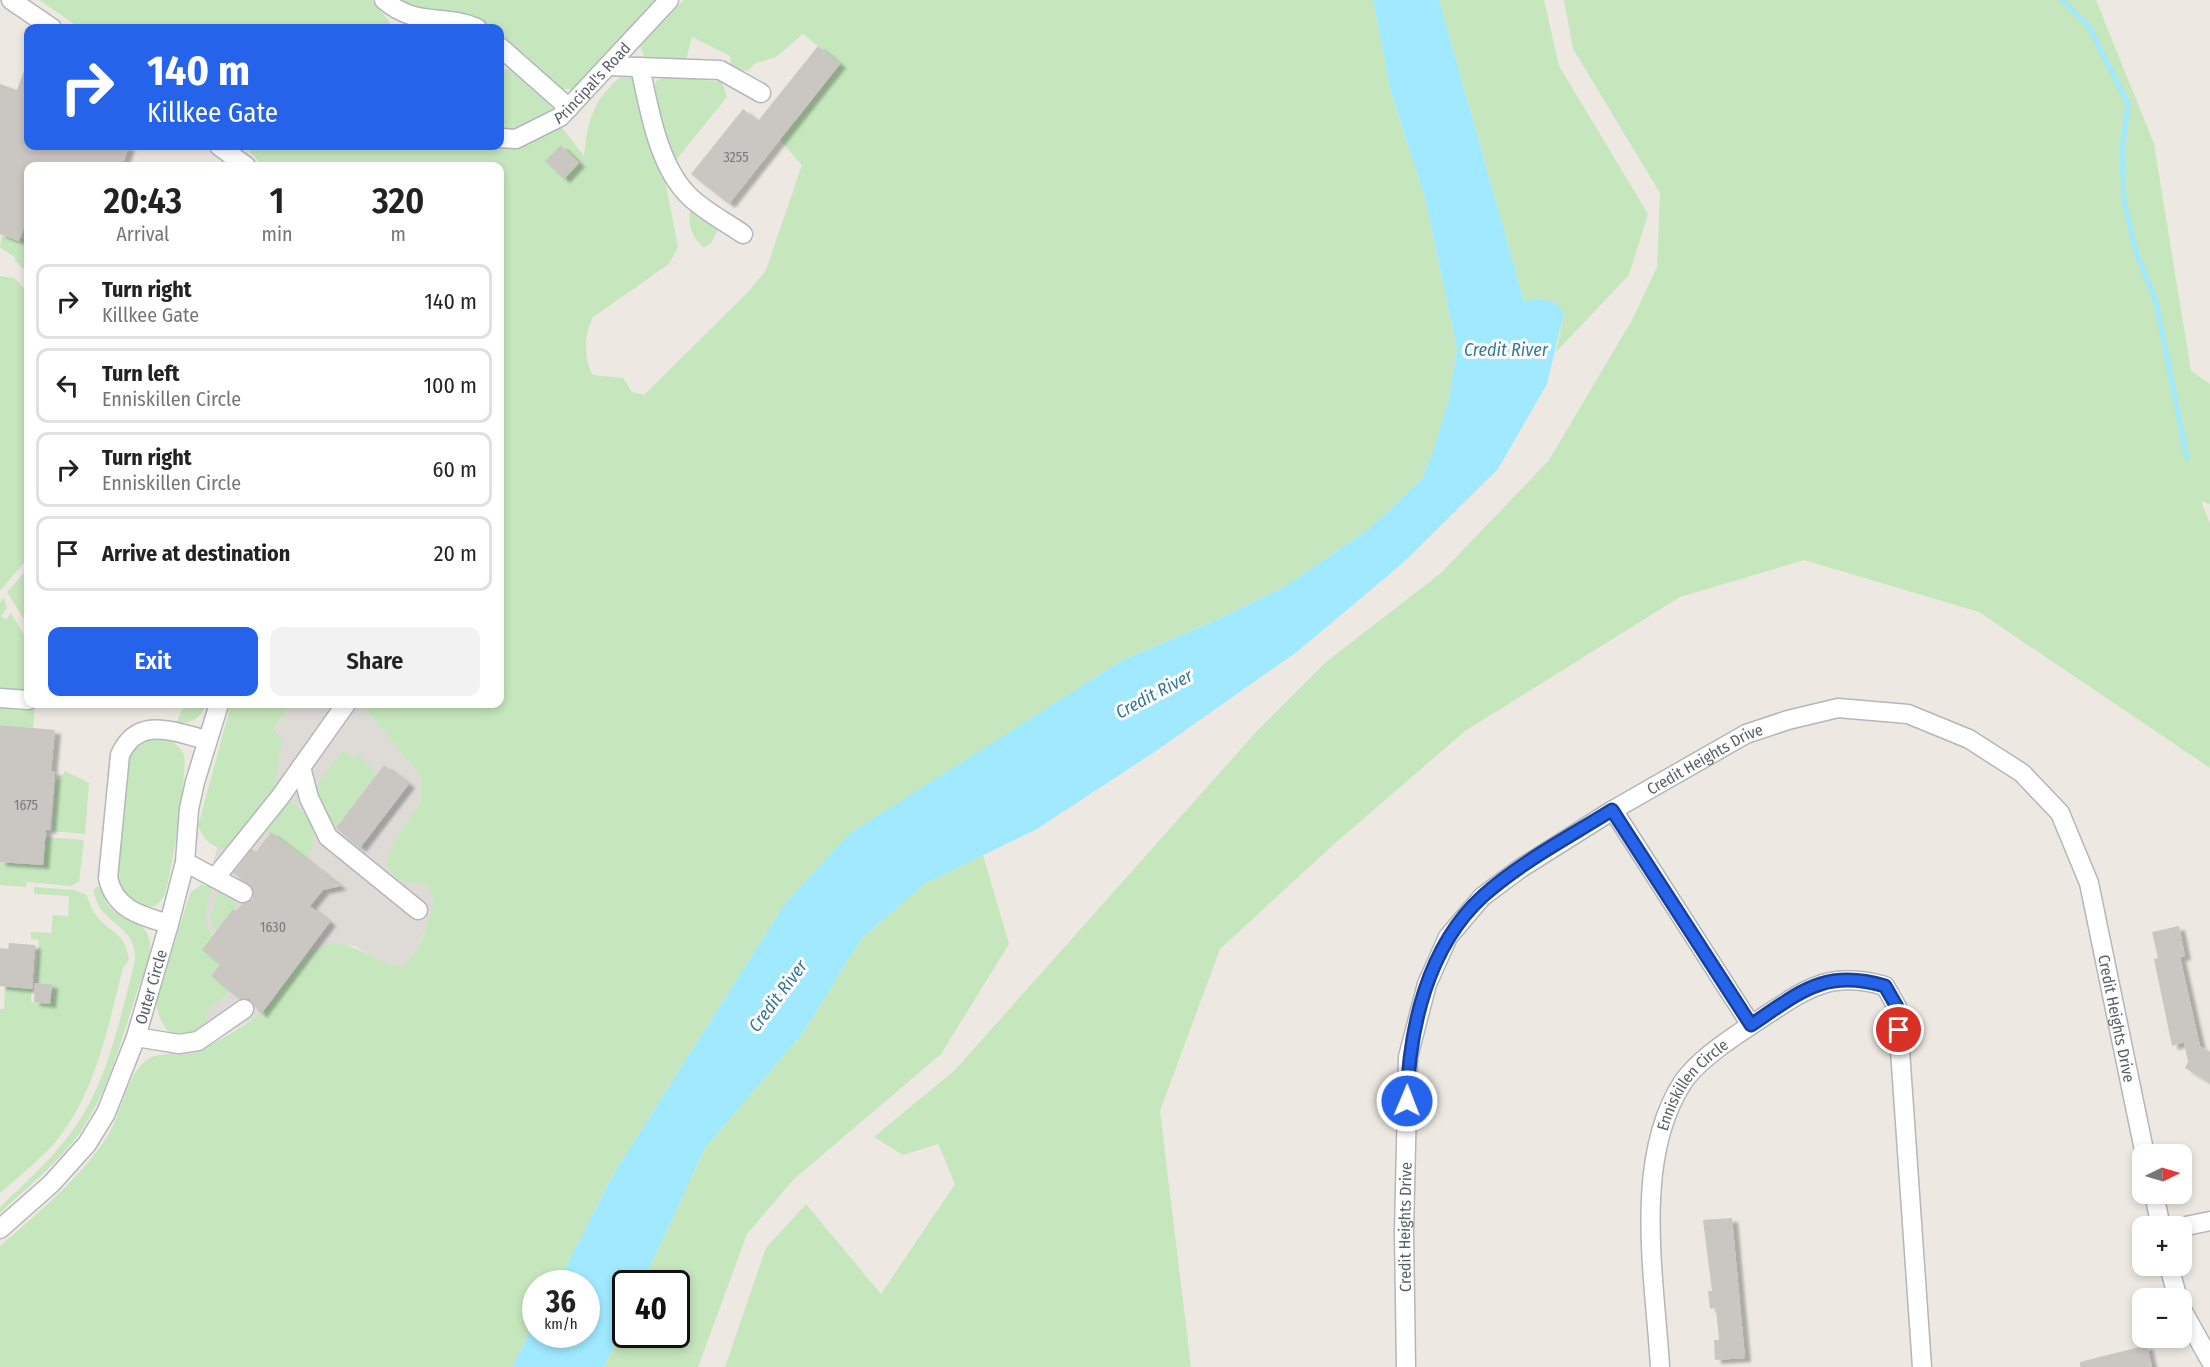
<!DOCTYPE html>
<html lang="en">
<head>
<meta charset="utf-8">
<style>
  body { margin:0; font-family:"Fira Sans Condensed",sans-serif; background:#f2f2f2; color:#222; height:100vh; display:flex; flex-direction:column; font-size:22px; white-space:nowrap }
  * { box-sizing:border-box; margin:0 }
  p { font-size:20px; color:#767676 }
  .icon { flex:none; width:33px; height:33px; fill:none; stroke:currentColor; stroke-width:2; stroke-linecap:round; stroke-linejoin:round }
  .map { position:relative; flex:1; overflow:hidden }
  .panel { position:absolute; left:24px; top:162px; width:480px; height:546px; display:flex; flex-direction:column; background:#fff; border-radius:12px; box-shadow:0 3px 9px #0003 }
  .panel>* { flex:none }
  .banner { position:absolute; left:24px; top:24px; width:480px; height:126px; border-radius:12px; box-shadow:0 3px 9px #0003; background:#2563eb; color:#fff; overflow:hidden }
  .needle { width:39px; rotate:85deg }
  .buttons { position:absolute; left:2132px; top:1144px; display:grid; gap:12px }
  .buttons a { display:grid; place-items:center; width:60px; height:60px; border-radius:12px; background:#fff; box-shadow:0 3px 9px #0003; font-size:30px }
  .speed { position:absolute; left:522px; top:1270px; display:flex; gap:12px; font-size:30px; font-weight:700; text-align:center }
  .speed>* { display:grid; place-content:center; width:78px; height:78px; border-radius:50%; background:#fff; box-shadow:0 3px 9px #0003; line-height:1 }
  .speed small { font-size:15px; font-weight:400 }
  .speed .limit { border:3px solid #111; border-radius:9px; background:#fff; color:#111 }
  .pin { position:absolute; display:grid; place-items:center; width:51px; height:51px; color:#fff; margin:-26px; border:3px solid #fff; border-radius:50%; box-shadow:0 2px 6px #0007 }
  .me { position:absolute; width:66px; margin:-33px; rotate:1deg; stroke-linejoin:round; filter:drop-shadow(0 0 4px #0008) }
  .turn { display:flex; align-items:center; gap:21px; height:126px; padding:0 24px; font-size:27px }
  .turn .icon { width:78px; height:78px; stroke-width:2.5 }
  .turn b { display:block; font-size:42px; line-height:51px }
  .eta { display:flex; justify-content:space-evenly; align-items:center; height:102px; text-align:center }
  .eta b { font-size:36px; font-weight:600; line-height:42px }
  .primary-button { display:flex; gap:12px; margin-top:auto; padding:12px 24px }
  .primary-button a { flex:1; height:69px; border-radius:12px; background:#2563eb; color:#fff; font-size:24px; font-weight:600; line-height:69px; text-align:center }
  .primary-button a+a { background:#f2f2f2; color:#222 }
  ul { padding:0; list-style:none }
  li { display:flex; align-items:center; gap:18px; height:75px; margin:0 12px 9px; padding:0 12px; border:3px solid #e0e0e0; border-radius:12px }
  li div { flex:1 }
  li b { display:block; font-size:22px }
  li em { font-style:normal }
  .map>svg:first-child { display:block }
</style>
</head>
<body>
<div class="map">
<svg width="2210" height="1367" viewBox="0 0 2210 1367">
  <defs>
    <filter id="shadow"><feDropShadow dx="6" dy="4" stdDeviation="1.5" flood-color="#0004"/></filter>
  </defs>
  <rect width="100%" height="100%" fill="#ede9e2"/>
  <path fill="#dedbd7" d="M292,704h69l60,72 1,22 -29,47 5,35 28,5 8,13 -6,25 -10,24 -7,12 -9,8 -16,-2 -31,-19 -27,-2 -26,15 -41,55 -66,38 -17,38 -11,-37 5,-18 58,-43 -19,-16 -15,-29 12,-62 38,-154h27z"/>
  <path fill="#c6e6be" d="M39,0h333l17,21 2,7h-311z
    M399,0h257l-84,89h-17l-55,-49v-12h-12l-17,-9 -42,-3z
    M684,0h689l18,92 34,106 32,151 -8,49 -14,48 -13,33 -53,50 -83,57 -70,34 -95,41 -272,174 -65,70 -171,270 -56,109h-21l-1,39 -23,44h-512v-121c37,-32 77,-65 105,-106 16,-23 19,-57 38,-77 15,-14 30,-5 47,-9 10,-2 64,-33 71,-41 20,-18 39,-66 69,-69 28,-2 46,20 72,23 21,-17 26,-45 32,-69l-8,-13 -28,-5 -12,-16 7,-19 29,-47 -1,-22 -60,-72h139v-538h-237l-13,-14v-6h250v-77l19,1 35,37 -20,13 -17,22 43,-17 24,31c4,-36 8,-54 36,-79l12,1 8,15 22,71 16,83 -9,17 -76,53c-9,18 -10,41 0,58l30,3 9,14 12,3 105,-104 17,-21 36,-105c-11,-11 -19,-24 -32,-34l26,-11 44,-56 -37,-30 -27,23 -22,7 -5,6 -8,1 -10,-6 -1,-9 -38,-19 -6,23 -42,-3 -4,-11z
    M1439,0h105l15,66 89,148 -19,61 -73,77 8,-39 -40,-12z
    M1564,0h532l58,144 37,227 19,13v120l-9,-3 9,23v244l-231,-156 -175,-52 -124,37 -215,134 -132,114 -113,104 -60,162 31,256h-466l41,-119 40,-44 75,90 74,-110 -17,-40 -35,11 -29,-18 81,-67 302,-339 69,-69 115,-89 108,-113 83,-140 25,-53 3,-74 -87,-144z
    M666,76l56,6 5,15 -51,63c-16,-21 -28,-53 -20,-79z
    M690,210l8,2 21,16 -8,15 -7,5c-12,-12 -16,-20 -14,-38z
    M2,235l17,6 2,-4 7,3v33l-14,-13 2,-2 -16,-11z
    M0,276l14,2 14,14v266l-28,33z
    M28,569v57l-21,-34z
    M4,597l3,11 -6,8 5,4 5,-7 17,28v50l-28,-3v-86z
    M185,704h21c-6,15 -13,20 -30,19z
    M231,704h61l-19,26 9,8 -9,56 -42,54c-16,3 -27,-7 -33,-22z
    M0,706h13l1,4h6l1,-3h14l-2,21 -33,-3z
    M164,737c8,5 17,9 20,18 4,14 -13,126 -20,141 -2,4 -6,7 -9,10 -19,2 -33,-7 -39,-25l13,-128c10,-13 19,-15 35,-16z
    M344,750l10,8 4,-4 19,20 -42,55c-26,-42 -22,-42 9,-79z
    M65,771l24,12 -4,51 -33,-3 4,-51h4z
    M289,800c27,22 32,26 17,59l-40,-29z
    M45,837l39,3 -5,42 -8,4 -44,-4 -1,5 -26,-2v-23l43,3z
    M983,855l26,89 -68,110 -148,126 -46,54 -49,133h-94l21,-46 1,14h50v-51h-34l63,-136 97,-114 60,-96 64,-55z
    M201,885l12,2c-8,15 -11,35 -1,50l-10,13 18,14 -9,12 20,15 -24,20 -3,19c-28,14 -42,4 -48,-26l34,-111z
    M34,887l40,3 13,5c2,6 4,14 8,19 14,20 30,16 34,46l-6,8c-16,62 -28,130 -72,179 -15,16 -34,31 -51,46v-184h4l1,-22 27,2 -1,13 19,1 2,-19 -17,-1 4,-43 -8,-1v-7l20,1 2,-18 15,1 1,-20 -35,-2z
    M96,887h5c2,5 3,12 6,17 11,15 37,14 42,34 5,16 -8,41 -13,57 -15,46 -28,96 -55,136 -21,31 -54,56 -81,82v-6c25,-24 52,-48 73,-77 35,-48 47,-113 62,-169 1,-31 -19,-32 -35,-53 -3,-5 -5,-12 -7,-18z
    M218,890l16,11 4,8 -2,2 -3,-2 -18,23 -4,-14z"/>
  <path fill="#a0e9ff" d="M1373,0h66l85,301c17,-1 30,-4 40,12l-17,71 -49,85 -94,93 -106,89 -145,102 -116,76 -111,54 -64,55 -60,96 -97,114 -63,136h-16l-1,37 -21,46h-92l23,-44 1,12h50v-51h-29l56,-109 171,-270 65,-71 272,-173 95,-41 70,-34 83,-57 53,-50 13,-33 14,-48 8,-49 -32,-151 -34,-106z"/>
  <g fill="none" stroke-linecap="round" stroke-linejoin="round">
    <path stroke="#a0e9ff" stroke-width="5" d="M2062,0l27,27 39,77 -6,48 2,49 12,51 20,50 31,156"/>
  </g>
  <path fill="#cac6c1" filter="url(#shadow)" d="M818,46l22,18 -111,140 -38,-30 52,-65 15,12z
    M27,63l1,83h101l-7,20h-94v59l-3,-1 -6,17 -19,-7v-150l17,6z
    M561,145l18,18 -15,16 -19,-18z
    M0,725l55,5 -4,41h4l-5,59 -4,-1 -3,36 -43,-3z
    M384,765l25,19 -49,64 -24,-20z
    M271,832l70,54 -18,4 -13,16 20,16 -69,92 -12,-15h-9l-29,-23 9,-12 -18,-14 31,-41 3,2 6,-7 11,-5 -1,-12 -19,-14 19,-24 4,3z
    M2179,926l6,30 -5,1 20,89 10,6v31l-25,-15 3,-6 -4,-20 -12,4 -18,-87 4,-1 -6,-26z
    M9,943l26,2 -3,44 -32,-3v-38l8,1z
    M35,983l17,1 -2,20 -16,-2z
    M1732,1218l13,140 -30,2 -1,-20h5l-3,-32 -6,1 -2,-18h4l-9,-71z
    M2147,1345l5,22h-72v-5z"/>
  <g fill="none" stroke-linecap="round" stroke-linejoin="round">
    <defs>
      <g id="minor">
        <path d="M11,0l41,28"/>
        <path d="M384,0c33,28 58,13 93,28"/>
        <path d="M500,47l69,61"/>
        <path d="M609,66l111,4 41,23"/>
        <path d="M640,67c9,41 18,99 49,129 15,15 37,26 54,38"/>
        <path id="s1" d="M500,138l16,1 44,-22 109,-117"/>
        <path d="M219,146l27,20"/>
        <path d="M0,698l28,2"/>
        <path d="M301,767l8,31 19,39 90,73"/>
        <path d="M1613,810l138,215"/>
        <path d="M185,862l58,31"/>
        <path d="M215,878l65,-81 66,-93"/>
        <path d="M169,924c-27,-8 -54,-14 -61,-46l12,-123c18,-40 53,-23 87,-15"/>
        <path d="M136,1037l43,7 19,-3 46,-32"/>
        <path d="M2154,1194l7,33"/>
        <path d="M2181,1227l29,-6"/>
        <path id="s2" d="M0,1229l51,-45 36,-40 19,-31 30,-76 33,-113 16,-62 4,-53 6,-27 24,-78"/>
        <path d="M2169,1266l9,33"/>
        <path d="M2181,1308l29,52"/>
        <path id="s3" d="M1406,1367l-2,-135 4,-175 19,-73 21,-47 34,-40 39,-29 92,-58 133,-76 42,-14 50,-12 70,6 61,25 53,34 38,40 29,70 56,272"/>
        <path id="s4" d="M1660,1367c-5,-88 -28,-207 23,-285 17,-25 59,-51 85,-68 42,-28 66,-43 117,-28l12,21 25,360"/>
      </g>
    </defs>
    <use href="#minor" stroke="#b3b6ba" stroke-width="21"/>
    <use href="#minor" stroke="#fff" stroke-width="18"/>
  </g>
  <g fill="none" stroke-linecap="round" stroke-linejoin="round">
    <defs>
      <path id="route" d="M1407,1101c2,-72 20,-154 76,-205 38,-34 86,-59 129,-86l139,215c48,-32 73,-57 134,-39l12,21 2,23"/>
    </defs>
    <use href="#route" stroke="#184099" stroke-width="15"/>
    <use href="#route" stroke="#2563eb" stroke-width="10"/>
  </g>
  <g text-anchor="middle" dominant-baseline="central" stroke-width="6" stroke-linejoin="round" paint-order="stroke">
    <g font-size="14" fill="#767a7a">
      <text x="736" y="157">3255</text>
      <text x="26" y="805">1675</text>
      <text x="273" y="927">1630</text>
    </g>
    <g font-size="16" fill="#5a6063" stroke="#fff">
      <text stroke="none"><textPath href="#s1" startOffset="112">Principal's Road</textPath></text>
      <text stroke="none"><textPath href="#s3" startOffset="752">Credit Heights Drive</textPath></text>
      <text stroke="none"><textPath href="#s2" startOffset="292">Outer Circle</textPath></text>
      <text stroke="none"><textPath href="#s3" startOffset="1364">Credit Heights Drive</textPath></text>
      <text stroke="none"><textPath href="#s4" startOffset="294">Enniskillen Circle</textPath></text>
      <text stroke="none"><textPath href="#s3" startOffset="140">Credit Heights Drive</textPath></text>
    </g>
    <g font-size="18" font-style="italic" fill="#367996" stroke="#fff">
      <text x="1506" y="350">Credit River</text>
      <text transform="translate(1154 694) rotate(-28)">Credit River</text>
      <text transform="translate(778 996) rotate(-53)">Credit River</text>
    </g>
  </g>
</svg>
<div class="buttons">
<a><svg class="needle" viewBox="-14 -14 28 28"><path d="M0-13l5 13h-10z" fill="#e53935"/><path d="M0 13l5-13h-10z" fill="#767676"/></svg></a>
<a>+</a>
<a>−</a>
</div>
<div class="speed"><div>36<small>km/h</small></div><div class="limit">40</div></div>
<div class="pin" style="left:1899px;top:1030px;background:#d93025"><svg class="icon" aria-label="arrive" viewBox="0 0 24 24"><path d="M6 21V4h12l-3 4 3 4H6"/></svg></div>
<svg class="me" style="left:1407px;top:1101px" viewBox="-20 -20 40 40"><circle r="17" fill="#2563eb" stroke="#fff" stroke-width="3"/><path d="M0-11L8 9 0 5-8 9z" fill="#fff"/></svg>
<div class="banner">
<div class="turn"><svg class="icon" aria-label="right" viewBox="0 0 24 24"><path d="M7 20v-9h11M14 6l5 5-5 5"/></svg><div><b>140 m</b>Killkee Gate</div></div>
</div>
<section class="panel">
<div class="eta">
<div><b>20:43</b><p>Arrival</p></div>
<div><b>1</b><p>min</p></div>
<div><b>320</b><p>m</p></div>
</div>
<ul>
<li><svg class="icon" aria-label="right" viewBox="0 0 24 24"><path d="M7 20v-9h11M14 6l5 5-5 5"/></svg><div><b>Turn right</b><p>Killkee Gate</p></div><em>140 m</em></li>
<li><svg class="icon" aria-label="left" viewBox="0 0 24 24"><path d="M17 20v-9H6M10 6l-5 5 5 5"/></svg><div><b>Turn left</b><p>Enniskillen Circle</p></div><em>100 m</em></li>
<li><svg class="icon" aria-label="right" viewBox="0 0 24 24"><path d="M7 20v-9h11M14 6l5 5-5 5"/></svg><div><b>Turn right</b><p>Enniskillen Circle</p></div><em>60 m</em></li>
<li><svg class="icon" aria-label="arrive" viewBox="0 0 24 24"><path d="M6 21V4h12l-3 4 3 4H6"/></svg><div><b>Arrive at destination</b></div><em>20 m</em></li>
</ul>
<div class="primary-button"><a>Exit</a><a>Share</a></div>
</section>
</div>
</body>
</html>
